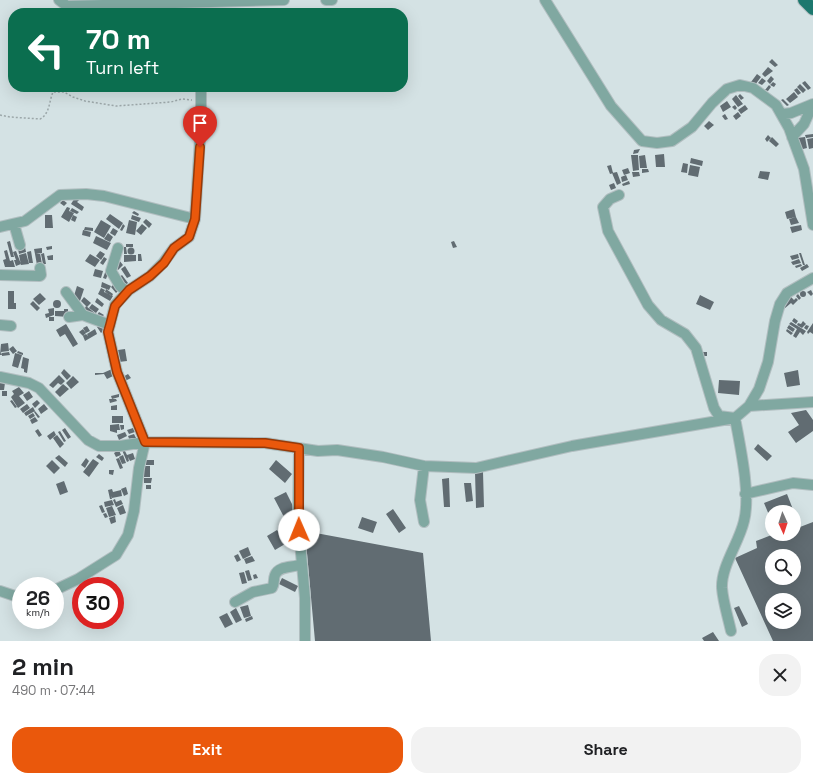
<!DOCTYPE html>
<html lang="en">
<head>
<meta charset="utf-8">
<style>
  body { margin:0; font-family:"Space Grotesk",sans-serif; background:#f2f2f2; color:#202124; height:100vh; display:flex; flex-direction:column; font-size:15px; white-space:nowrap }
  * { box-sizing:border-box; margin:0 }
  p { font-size:13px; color:#757577 }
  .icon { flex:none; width:22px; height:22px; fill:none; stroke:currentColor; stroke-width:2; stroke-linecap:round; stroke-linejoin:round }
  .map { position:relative; height:641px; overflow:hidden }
  .drawer { display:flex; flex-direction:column; background:#fff; flex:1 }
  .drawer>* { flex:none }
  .hud { position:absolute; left:8px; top:8px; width:400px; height:84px; border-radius:16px; box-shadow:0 4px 16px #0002; background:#0b6e4f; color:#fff; overflow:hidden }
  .needle { width:26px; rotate:177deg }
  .fabs { position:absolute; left:765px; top:505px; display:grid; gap:8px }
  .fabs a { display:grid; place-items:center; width:36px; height:36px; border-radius:50%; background:#fff; box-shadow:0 4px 16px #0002; font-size:20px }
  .speed { position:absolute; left:12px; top:577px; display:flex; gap:8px; font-size:20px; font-weight:700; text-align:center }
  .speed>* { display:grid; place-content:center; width:52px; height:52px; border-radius:50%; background:#fff; box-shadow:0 4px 16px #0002; line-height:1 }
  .speed small { font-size:10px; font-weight:400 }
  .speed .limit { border:6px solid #d22; background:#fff; color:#111 }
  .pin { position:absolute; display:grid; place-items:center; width:34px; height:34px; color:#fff; margin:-41px -17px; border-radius:50% 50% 50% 0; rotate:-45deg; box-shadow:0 0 4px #0007 }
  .pin .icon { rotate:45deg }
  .me { position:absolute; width:44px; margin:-22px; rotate:359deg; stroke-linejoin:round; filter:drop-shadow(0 0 3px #0008) }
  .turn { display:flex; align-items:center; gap:14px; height:84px; padding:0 12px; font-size:18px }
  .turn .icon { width:52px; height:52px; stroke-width:2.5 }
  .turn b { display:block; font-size:28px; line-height:34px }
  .round { display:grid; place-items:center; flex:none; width:42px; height:42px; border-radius:16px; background:#f2f2f2 }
  .headline { display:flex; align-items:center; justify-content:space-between; height:68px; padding:0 12px }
  h1 { font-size:24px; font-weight:700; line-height:30px }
  .button { display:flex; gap:8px; margin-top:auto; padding:8px 12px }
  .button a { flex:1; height:46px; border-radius:16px; background:#ea580c; color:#fff; font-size:16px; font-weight:700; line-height:46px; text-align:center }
  .button a+a { background:#f2f2f2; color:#202124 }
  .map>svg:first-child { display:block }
</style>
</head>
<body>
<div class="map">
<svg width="813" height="641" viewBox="0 0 813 641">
  <rect width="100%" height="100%" fill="#d4e2e4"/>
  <path fill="#616c72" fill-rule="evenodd" d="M772,59l6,6 -3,2 -6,-5z
    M768,67l5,4 -8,6 -3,-3z
    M757,74l4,3 -6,8 -4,-3z
    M771,76l3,3 -4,5 -3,-3z
    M762,78l4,3 -4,4 -4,-2z
    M805,81l6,7 -3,2 -6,-7z
    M773,82l3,2 -2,3 -4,-2z
    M800,84l6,6 -3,3 -6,-6z
    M769,85l2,2 -3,4 -3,-1z
    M797,88l4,5 -3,2 -4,-5z
    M794,92l4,5 -8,6 -4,-4z
    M740,94l4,4 -3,2 -3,-4z
    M736,95l7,9 -5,3 -6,-8z
    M783,99l6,6 -2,1 -6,-6z
    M727,101l4,6 -8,5 -3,-6z
    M735,105l2,3 -2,2 -3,-3z
    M745,105l3,4 -7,5 -3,-4z
    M738,112l3,4 -5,4 -3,-4z
    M725,114l3,5 -3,1 -3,-4z
    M709,121l5,4 -6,5 -4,-4z
    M813,134v3l-7,1 -1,-3z
    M768,135l3,3 -4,4 -2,-3z
    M772,137l7,7 -3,3 -7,-6z
    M805,137l2,11 -8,2 -2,-12z
    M813,138v10l-4,1 -2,-10z
    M640,149l-2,4 -5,1 1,-4z
    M664,154l1,13h-9l-1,-12z
    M631,155h7l1,15 -6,1z
    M645,155l2,13h-7l-1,-12z
    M691,158l12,3 -1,5 -12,-3z
    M683,163l5,1 -1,9 -6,-1z
    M611,165l2,8 -3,1 -3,-8z
    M690,165l10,2 -2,10 -10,-2z
    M628,168l2,5 -6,2 -2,-5z
    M642,169h6l1,3 -7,1z
    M760,171l10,1 -2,8 -10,-2z
    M617,172l4,11 -4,2 -5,-12z
    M632,172h7l1,4 -7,1z
    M626,175l2,5 -6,2 -1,-5z
    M629,181l1,3 -7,2 -1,-2z
    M614,183l2,5 -5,2 -2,-5z
    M76,196l4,3 -3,3 7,5 -2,4 -11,-7z
    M63,200l4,3 -3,3 -4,-3z
    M67,207l3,1 -1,3 5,2 -5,9 -8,-5z
    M72,208l7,4 -2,2 -7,-3z
    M794,209l2,8 -9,2 -2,-7z
    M134,211l5,3 -1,2 -6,-3z
    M110,214l13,9 -4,6 -13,-10z
    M45,215h7l1,13h-8z
    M73,215l4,2 -2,5 -4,-2z
    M132,215l9,3 -2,4 -8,-3z
    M796,217l3,6 -8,2 -2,-6z
    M146,219l6,5 -3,4 -6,-6z
    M101,220l10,6 -7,12 -10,-6z
    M129,220l8,2 -2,13 -9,-2z
    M123,224l2,2 -3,5 -2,-1z
    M142,224l5,4 -6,7 -5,-4z
    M801,225l1,5 -10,3 -2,-6z
    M85,227l8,1v3l-9,-1z
    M113,228l5,3 -3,5 -5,-3z
    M83,230l8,2 -1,5 -8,-2z
    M108,233l5,4 -3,5 -6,-3z
    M96,236l15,7 -4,7 -14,-7z
    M10,241l4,16h-3l-4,-15z
    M454,241l3,6 -4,1 -2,-6z
    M126,244h7v3h-7z
    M52,246v3l-5,1 -1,-3z
    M25,247l1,5 -7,2 -1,-5z
    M124,247h2l1,7h-3z
    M127.5 251a3.5 3.5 0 1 1 7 0a3.5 3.5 0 1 1-7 0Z
    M42,248v5l-7,1 -1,-5z
    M7,250l3,11 3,-1 2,7h-10l-2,-7 3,-1 -2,-8z
    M16,251l5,13 -5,2 -2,-6h2l-3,-8z
    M31,251l2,12h-4l-2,-11z
    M100,251l5,3 -4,6 -5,-4z
    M26,253l3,11 -8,1 -2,-10z
    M40,253l2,11 -5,1 -2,-11z
    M44,253l2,11h-3l-2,-10z
    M799,253h2l4,12h-2z
    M90,254l10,6 -5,7 -10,-6z
    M138,254h3l1,7h-4z
    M798,254l1,4 -7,2 -2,-4z
    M53,255v5h-5l-1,-4z
    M124,255h12v6l-12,1z
    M104,257l3,2 -4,6 -3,-2z
    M799,259l2,4 -8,2 -2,-3z
    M119,260l4,5 -5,5 -4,-5z
    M801,264l1,2 -6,2 -1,-2z
    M807,264l2,3 -7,4 -2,-3z
    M125,266l6,10 -4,2 -6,-9z
    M95,269l8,2 -2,7 -8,-2z
    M106,270l3,1 -3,8 -3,-1z
    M122,275l6,8 -5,4 -6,-8z
    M102,282l9,4 -2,4 -8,-3z
    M115,283l5,6 -4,4 -5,-6z
    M77,286l7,3 -4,12 -7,-2z
    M101,288l4,2 -1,2 9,4 -3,5 -12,-7z
    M106,289l7,5 -1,2 -7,-4z
    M811,290l2,4 -2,2 -4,-4z
    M8,291h6v12h2v6h-8z
    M800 294a3 3 0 1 1 6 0a3 3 0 1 1-6 0Z
    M40,293l6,6 -7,6 -6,-6z
    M798,294l3,4 -2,2 -3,-4z
    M700,295l14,7 -4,8 -14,-6z
    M790,296l4,4 2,-2 2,2 -5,5 -2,-2 -7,6 -4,-4z
    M84,297l7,6 -4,4 -6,-6z
    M97,298l7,6 -2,3 -7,-5z
    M53 304a4 4 0 1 1 8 0a4 4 0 1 1-8 0Z
    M33,301l7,7 -3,3 -7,-7z
    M92,304l7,5 -3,4 -7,-5z
    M86,306l10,8 -2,3 -10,-7z
    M54,308v7l-8,3 -1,-4 4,-1 -1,-4z
    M64,309h4v8l-13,-1v-5h9z
    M99,312l5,3 -3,3 -4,-3z
    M49,317h5v4h-5z
    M794,318l4,3 -2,3 -4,-3z
    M803,321l3,3 -4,4 -5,-3 1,-2 3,1z
    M791,322l15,9 -3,4 -3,-3 -4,6 -3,-2 4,-7 -8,-5z
    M813,323v11l-3,-2 -2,2 -1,-2z
    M66,324l12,20 -5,3 -8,-13 -5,3 -4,-7z
    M100,325l4,5 -3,3 -4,-6z
    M789,325l6,4 -2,3 -6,-4z
    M806,325l3,1 -2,4 -3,-2z
    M87,326l3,5 -4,2 -3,-5z
    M83,329l3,4 -3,3 -4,-4z
    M95,329l2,5 -12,7 -2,-5 3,-2 2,2 -1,-2z
    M787,329l6,4 -2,2 -5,-4z
    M8,343l1,8 -8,1 1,3h-2l1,-11z
    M13,346l4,5 -4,3 -4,-5z
    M125,349l2,12 -8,1 -1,-12z
    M18,351l5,2v2l-6,-2z
    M9,352l1,3 -8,1v-3z
    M703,352h4v4h-4z
    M15,353l7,2 -4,13 -6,-2z
    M23,357l6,2 -2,14 -3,-1v-3l-3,-1z
    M64,369l7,7 -4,4 -6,-7z
    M112,369l3,6 -8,4 -3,-5 -9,1v-2h8z
    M798,370l2,15 -13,2 -3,-14z
    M128,374l3,4 -8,4 -2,-4z
    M59,375l6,6 -4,4 -3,-2 -5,5 -4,-3z
    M73,376l6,6 -8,7 -5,-6z
    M719,380l21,1 -1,14 -21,-2z
    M0,383h5l-1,7h-4z
    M63,384l6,5 -9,8 -5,-5z
    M19,387l5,6 -5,3 6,7 -7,5 -7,-11 3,-3 -2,-3z
    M2,391h5v5h-5z
    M29,391l4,6 -6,4 -4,-6z
    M119,394v3l-7,2 -1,-3z
    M109,399h7l1,2 -7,2z
    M12,400l5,7 -2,1 -5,-7z
    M37,400l3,3 -5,5 -3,-4z
    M27,404l3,4 -7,5 -3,-4z
    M44,404l4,5 -7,5 -3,-5z
    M117,405v5h-6v-4z
    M33,407l2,4 -9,5 -2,-3z
    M806,410l7,10v11l-17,12 -8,-11 11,-7 -8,-12z
    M35,411l5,6 -2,1 -4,-6z
    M33,413l2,3 -5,3 -2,-3z
    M112,416h11v7h-11z
    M35,417l3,4 -6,3 -2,-4z
    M119,424l1,6h-3v3l-7,-2v-6z
    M120,425h4v4l-3,1z
    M65,428l6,9 -3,2 -6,-9z
    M133,428l2,4 -6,2 -2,-4z
    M38,429l4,6 -3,2 -4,-6z
    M54,431l2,4 -6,5 -3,-4z
    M60,431l6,10 -2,1 -6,-10z
    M125,432l2,4 -8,4 -2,-5z
    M134,434l2,4 -6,3 -2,-5z
    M57,435l7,9 -4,4 -7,-10z
    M758,444l14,12 -5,5 -13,-12z
    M124,449l3,6 6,-2 2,6 -5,2 -2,-4 1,4 -2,1 -5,-12z
    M119,450l2,5 -5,2 -2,-4z
    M99,454l5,4 -2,3 -6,-4z
    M59,455l9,8 -3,4 -10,-9z
    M123,455l3,8 -4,1 -3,-7z
    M86,458l3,3 -4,7 -4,-3z
    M119,458l4,10 -3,1 -4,-10z
    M93,459l6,4 -10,14 -6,-5z
    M52,460l8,8 -6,6 -8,-8z
    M146,460h8v5h-8z
    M276,460l16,14 -7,9 -16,-14z
    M143,466h7v11h-7z
    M109,470h5l-1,5 -4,-1z
    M475,472h8l1,35 -8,1z
    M144,478h8l-1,5h-7z
    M449,478l1,29h-6l-2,-28z
    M64,481l4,11 -8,3 -4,-11z
    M464,483h7l2,18 -7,1z
    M146,485h5v4h-5z
    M126,487l2,7 -4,2 -3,-7z
    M112,489l1,3 8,-2 1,6 -10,2 -1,-2 1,3h-2l-2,-9z
    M286,492l11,22 -13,3 -10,-19z
    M787,494l7,18h-22v10l-8,-19z
    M115,499l1,3 5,-2 2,4 -7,3 -3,-7z
    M112,500l2,5 -9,2 -1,-5z
    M102,505l3,7 -3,1 -3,-7z
    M123,505l3,8 -6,2 -3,-7z
    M112,506l4,9 -7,2 -3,-9z
    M393,509l13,19 -7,5 -13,-19z
    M106,513l2,4 -3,1 -2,-4z
    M794,513l6,14 13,-5v119h-40l-38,-83 22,-10 -1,-7 18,-7h20zM772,556h22v22h-22zM772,600h22v22h-22z
    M115,516l1,6 -5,2 -2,-6z
    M362,517l15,5 -4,11 -15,-5z
    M277,530l8,14 -10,6 -8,-14z
    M305,531l118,22 8,88h-116z
    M248,547l3,8 -8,4 -4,-8z
    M238,554l3,6 -4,2 -3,-6z
    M252,556l3,5 -9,3 -2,-5z
    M249,570l3,10 -4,1 -3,-10z
    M244,572l3,11 -5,1 -3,-11z
    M256,574l2,4 -4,1 -1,-4z
    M282,578l16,8 -3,6 -16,-8z
    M248,605l3,11 -7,2 -4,-11z
    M739,606l9,18 -6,3 -8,-19z
    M236,608l6,12 -6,3 -6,-11z
    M227,613l6,11 -8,4 -6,-11z
    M252,616l1,3 -7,3 -1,-3z
    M713,632l6,9h-15l-2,-3z"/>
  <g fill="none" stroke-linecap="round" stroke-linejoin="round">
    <defs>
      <path id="minor" d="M59,0l8,6 217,-6
        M326,0h6
        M545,0l66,106 31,35 15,2 15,-2 20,-14 20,-24 15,-14 13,-4 13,3 23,17 13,23 15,41 9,56
        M783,114l8,-1 22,-9
        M792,137l12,-13 9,-20
        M619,195l-9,4 -7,8 5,24 40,74 13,15 24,14 11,14 18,60 5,8 16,2c5,28 16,76 9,103 -5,22 -23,45 -22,67 1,14 6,29 9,43
        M14,224l6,21
        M0,227l25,-6 35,-26 26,-1 18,2 91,23
        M118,248l-7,23 9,15 7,6
        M0,275l40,1 1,-1 -1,-7
        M66,292l17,23
        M69,317l14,-2 27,10
        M0,325l11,1
        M0,377l29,6 10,5 49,52 11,6h21l25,-4 120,1 53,8 19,-1 46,7 41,9 52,2 96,-22 163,-28 14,-12 10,-17 9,-27 7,-41 5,-17 7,-11 26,-15
        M749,406l64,-4
        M299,448l-1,72 7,78v43
        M745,494l48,-11 20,2
        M424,522l-4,-22 4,-34
        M55,590l23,-11 38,-24 12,-20 6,-24 5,-43 6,-26 -28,-70 -9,-40 7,-27 14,-15 21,-14 13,-13 11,-15 15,-11 6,-18 6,-96v-36
        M0,591l21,7
        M235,602l18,-10 19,-4c3,-5 1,-8 3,-13 4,-10 19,-7 27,-11"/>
      <path id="major" d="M804,0l9,9"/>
    </defs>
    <use href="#minor" stroke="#b1bec0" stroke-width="12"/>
    <use href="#major" stroke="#b1bec0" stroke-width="14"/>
    <path stroke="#9ca7a9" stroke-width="1.5" stroke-dasharray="2 2" stroke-linecap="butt" d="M0,115l10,2 30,2c10,-5 9,-18 13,-27h11l9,5 12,4 31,5 55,-4 11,-3 10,1"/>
    <use href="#minor" stroke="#80a8a1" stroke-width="10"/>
    <use href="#major" stroke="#1c786e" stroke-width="12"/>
  </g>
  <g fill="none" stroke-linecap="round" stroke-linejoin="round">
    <defs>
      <path id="route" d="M200,147l-5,72 -6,18 -15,11 -10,15 -14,13 -21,14 -14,16 -5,19 -2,7 9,40 28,70 120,1 34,5v82"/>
    </defs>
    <use href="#route" stroke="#983908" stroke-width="10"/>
    <use href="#route" stroke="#ea580c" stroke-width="7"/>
  </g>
</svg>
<div class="fabs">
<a><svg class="needle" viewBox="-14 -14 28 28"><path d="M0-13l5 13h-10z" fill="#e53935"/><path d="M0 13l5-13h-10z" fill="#757577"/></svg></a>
<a><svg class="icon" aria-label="search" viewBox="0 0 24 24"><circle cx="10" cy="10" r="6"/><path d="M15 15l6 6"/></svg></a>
<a><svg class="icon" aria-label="layers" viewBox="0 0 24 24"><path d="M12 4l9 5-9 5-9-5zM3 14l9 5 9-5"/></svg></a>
</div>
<div class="speed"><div>26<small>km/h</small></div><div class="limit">30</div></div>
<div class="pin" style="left:200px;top:147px;background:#d93025"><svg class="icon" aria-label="arrive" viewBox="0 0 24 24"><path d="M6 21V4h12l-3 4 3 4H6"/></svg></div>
<svg class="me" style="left:299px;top:530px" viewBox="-20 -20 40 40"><circle r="19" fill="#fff"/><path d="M0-13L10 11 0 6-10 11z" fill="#ea580c"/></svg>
<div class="hud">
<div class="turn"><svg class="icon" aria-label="left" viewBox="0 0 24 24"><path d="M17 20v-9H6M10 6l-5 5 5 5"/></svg><div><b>70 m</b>Turn left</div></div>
</div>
</div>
<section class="drawer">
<div class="headline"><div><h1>2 min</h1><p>490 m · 07:44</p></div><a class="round"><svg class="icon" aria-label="close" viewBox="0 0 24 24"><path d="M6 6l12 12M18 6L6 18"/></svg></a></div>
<div class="button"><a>Exit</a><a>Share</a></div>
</section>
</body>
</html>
